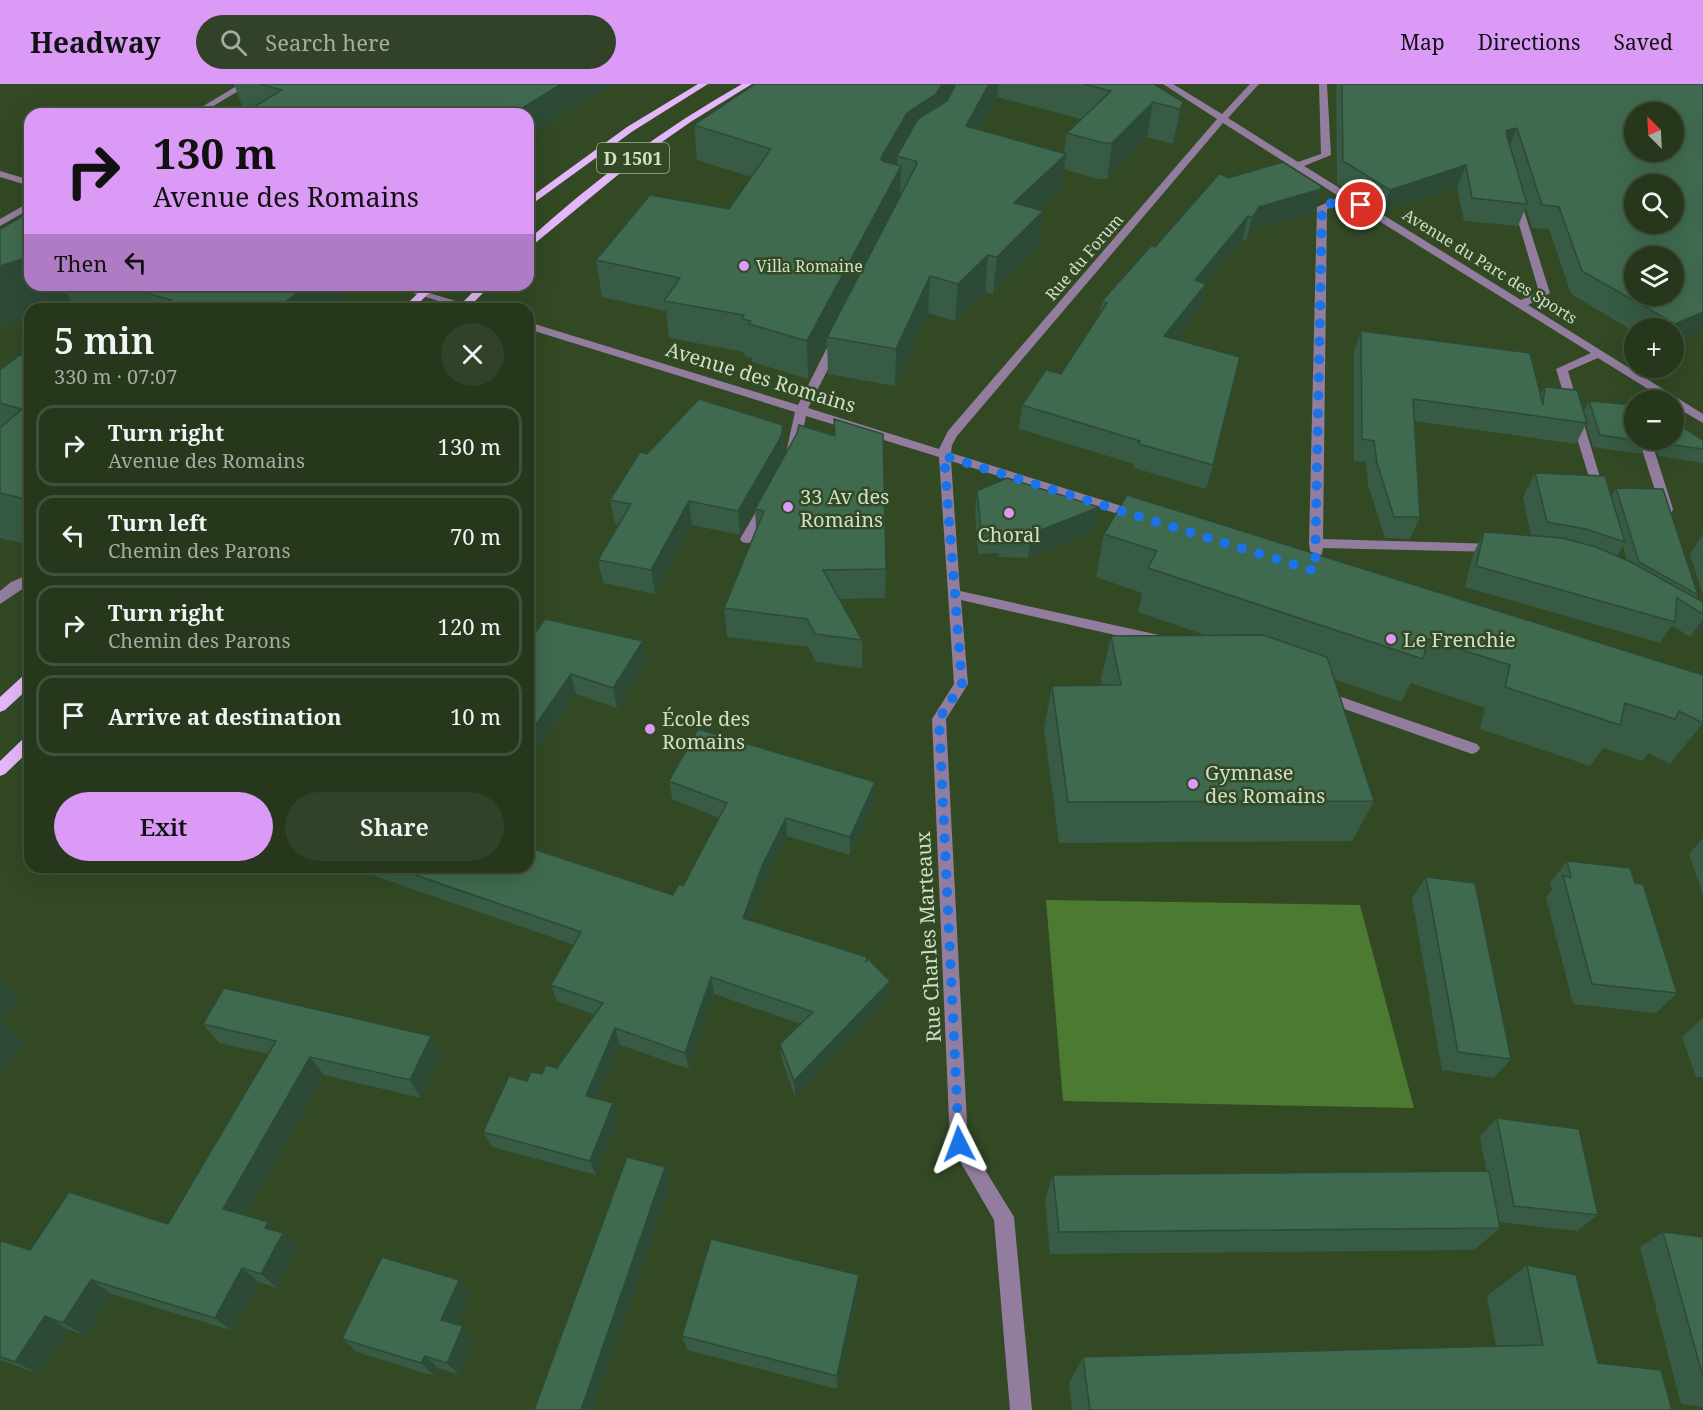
<!DOCTYPE html>
<html lang="en">
<head>
<meta charset="utf-8">
<style>
  body { margin:0; font-family:"Noto Serif",serif; background:#324228; color:#f1f3f6; height:100vh; display:flex; flex-direction:column; font-size:22px; white-space:nowrap }
  * { box-sizing:border-box; margin:0 }
  p { font-size:20px; color:#a4aca3 }
  .icon { flex:none; width:33px; height:33px; fill:none; stroke:currentColor; stroke-width:2; stroke-linecap:round; stroke-linejoin:round }
  .map { position:relative; flex:1; overflow:hidden }
  .panel { position:absolute; left:24px; top:219px; width:510px; height:570px; display:flex; flex-direction:column; background:#26371b; border-radius:18px; box-shadow:0 6px 24px #0002,0 0 0 2px #42513a }
  .panel>* { flex:none }
  .guide { position:absolute; left:24px; top:24px; width:510px; height:183px; border-radius:18px; box-shadow:0 6px 24px #0002,0 0 0 2px #42513a; background:#da9af6; color:#111; overflow:hidden }
  .needle { width:39px; rotate:336deg }
  .buttons { position:absolute; left:1624px; top:18px; display:grid; gap:12px }
  .buttons a { display:grid; place-items:center; width:60px; height:60px; border-radius:50%; background:#26371b; box-shadow:0 6px 24px #0002,0 0 0 2px #42513a; font-size:30px }
  .pin { position:absolute; display:grid; place-items:center; width:51px; height:51px; color:#fff; margin:-26px; border:3px solid #fff; border-radius:50%; box-shadow:0 2px 6px #0007 }
  .me { position:absolute; width:66px; margin:-33px; rotate:357deg; stroke-linejoin:round; filter:drop-shadow(0 0 4px #0008) }
  .turn { display:flex; align-items:center; gap:21px; height:126px; padding:0 30px; font-size:27px }
  .turn .icon { width:78px; height:78px; stroke-width:2.5 }
  .turn b { display:block; font-size:42px; line-height:51px }
  .then { display:flex; align-items:center; height:57px; padding:0 30px; background:#0003; gap:12px; font-size:22px }
  .round { display:grid; place-items:center; flex:none; width:63px; height:63px; border-radius:32px; background:#324228 }
  .headline { display:flex; align-items:center; justify-content:space-between; height:102px; padding:0 30px }
  h1 { font-size:36px; font-weight:600; line-height:45px }
  .cta { display:flex; gap:12px; margin-top:auto; padding:12px 30px }
  .cta a { flex:1; height:69px; border-radius:36px; background:#da9af6; color:#111; font-size:24px; font-weight:600; line-height:69px; text-align:center }
  .cta a+a { background:#324228; color:#f1f3f6 }
  ul { padding:0; list-style:none }
  li { display:flex; align-items:center; gap:18px; height:81px; margin:0 12px 9px; padding:0 18px; border:3px solid #42513a; border-radius:18px }
  li div { flex:1 }
  li b { display:block; font-size:22px }
  li em { font-style:normal }
  header { display:flex; align-items:center; gap:36px; box-sizing:border-box; height:84px; padding:0 30px; background:#da9af6; color:#111 }
  header strong { font-size:28px }
  nav { display:flex; gap:33px; margin-inline-start:auto; font-size:21px }
  .search { width:420px; height:54px; background:#324228; display:flex; align-items:center; gap:15px; box-sizing:border-box; padding:0 21px; border-radius:33px; color:#a4aca3; font-size:22px }
  .map>svg:first-child { display:block }
</style>
</head>
<body>
<header>
<strong>Headway</strong>
<div class="search"><svg class="icon" aria-label="search" viewBox="0 0 24 24"><circle cx="10" cy="10" r="6"/><path d="M15 15l6 6"/></svg>Search here</div>
<nav><a>Map</a><a>Directions</a><a>Saved</a></nav>
</header>
<div class="map">
<svg width="1703" height="1326" viewBox="0 0 1703 1326">
  <rect width="100%" height="100%" fill="#324924"/>
  <path fill="#4d7a31" d="M1046,816l314,5 54,203 -351,-7z"/>
  <g fill="none" stroke-linecap="round" stroke-linejoin="round">
    <path fill="#937d9e" fill-rule="evenodd" d="M240,0h10l-50,30h-10z
      M1163,0h10l49,30 28,-30h9l-31,34 70,44 23,-8 -2,-70h8l4,71 -27,11 217,134 18,-8 -28,-95 8,-2 31,98 -22,12 175,109v9l-29,-17v-6h-8l-68,-42 -30,13 37,123 -2,3h-8l-39,-128 35,-16 -244,-152 -20,8 -4,330 173,5 7,4 -7,4 -173,-4 -2,9h-10l-2,-14 8,-336 23,-10 -117,-74 -266,313 -5,9 -1,8 190,59 1,3 -1,3h-10l-180,-57 9,130 199,44 7,5 -7,5 -198,-45 7,84 -22,35 22,423 46,75 18,193h-22l-16,-190 -44,-76 -18,-425 22,-35 -15,-227 -133,-41 -8,37 -6,4 -4,-1 -2,-3 9,-41 -267,-83v-7l270,83 33,-65 6,-3 4,1 2,2 -35,68 131,41 9,-18 269,-312z
      M0,87l30,9v6l-30,-9z
      M30,118v7l-30,17v-7z
      M386,201h17l79,24h-17z
      M1639,356h12l22,69 -1,3h-10l-1,-3z
      M765,418l6,4 -19,36 -5,1 -5,-1 -2,-3 21,-36z
      M30,490v10l-30,20v-13l11,-9z
      M1324,607l153,53 3,4 -3,4 -5,2 -153,-54 -2,-4 2,-4z"/>
    <path fill="#e4b6fa" fill-rule="evenodd" d="M698,0h10l-75,47 -105,76v-8l99,-72z
      M742,0h10l-60,37 -56,39 -108,89v-9c66,-60 136,-112 214,-156z
      M426,201h11l-24,24h-11z
      M480,201h11l-24,24h-11z
      M30,589v14l-25,23 -5,2v-15l25,-23z
      M30,651v15l-25,24 -5,2v-15l25,-24z"/>
  </g>
  <path fill="#375b44" fill-rule="evenodd" d="M234,0h380l-30,17 -332,7 -10,-2z
    M755,0h399l29,18 -7,35 -3,7 -26,-7 -40,42h-10l-33,-10 -3,21 -21,20 -1,38 -46,46 -8,-2 -30,29 -27,-8 -33,73 -67,-12 -1,-32 -19,37 -56,-17v-4l-7,-1 -1,-5 -75,-14 -3,-27 -64,-14 -6,-37 133,-51 22,-32 -54,-17 -3,-35zM997,13l84,22 -14,14 -3,20 -84,-23z
    M1337,0h366v246l-68,-2v4l-64,-38 -22,-65 -17,-1 -6,-21 -8,19 -54,-5 -7,-34 -74,25 -46,-28 -1,-97z
    M1228,94l93,11 -6,23 -62,18 -7,10 -3,-1 -37,45 -5,23 -26,32 38,126 -7,24 -72,-21v-4l-115,-35 3,-24 39,-31 39,-61 2,-12 53,-54z
    M0,145l30,56h312v1l8,23h-320v8l-30,11z
    M1361,247l179,64 5,-8 39,24 5,-10 59,41 -7,12 -48,-7 -7,-23 -10,20 -161,-23 5,96 -10,22 -25,-1 -17,-53 -2,-23 -12,-1v-109z
    M30,273v188l-30,-7v-168z
    M834,335l52,150 -1,29 -46,1 23,41v28l-46,-6 -8,-15 -81,-10 -3,-29 32,-78 -1,-21 16,-30 -31,56 -48,-10 -37,69 -52,-11 -5,-23 21,-35 -4,-1 -5,-24 37,-46 136,-29 1,24 -2,11 52,-24z
    M1652,356h51v23l-44,-7z
    M1535,389l76,23 5,-8 82,107 -2,3 7,4v22l-4,6 -9,7 -18,-12 -12,18 -195,-56 8,-33 11,-22 47,4 -8,-39zM1623,462l4,14 -10,-4z
    M977,407l118,40 -67,27 -29,-1 -1,-4 -20,1 -3,-40z
    M1104,450l599,141v48l-33,41 -22,-11 -5,8 -40,-13 -13,18 -110,-37 5,-21 -74,-25 -10,19 -67,-23 40,122 -22,40 -293,2 -15,-115 8,-42 51,-1 -2,-6 10,-43h97l-70,-24 4,-19 -46,-16z
    M1703,450v61l-13,-41z
    M643,557l4,20 -30,47 -41,-14 -48,-51z
    M669,697l206,1v19l-25,54 -63,-19 -23,48 -14,36 117,37v3l23,21v16l-95,100 -13,-37 -2,-16 21,-20 -87,-30 -25,75 -69,-24 -23,54 16,4 6,15 -23,57 -104,-28 -9,-15 44,-51 30,-13 38,-53 -38,-14 -6,-16 23,-40 -225,-78h179l145,28 10,-9 36,-68 -47,-19z
    M1703,754v57l-14,-41z
    M1567,777l68,22 42,110 -21,20 -83,-9 -27,-107 6,-7 -2,-7z
    M1426,793l85,182 -17,19 -52,-8 -30,-172z
    M1703,934v59h-7l-14,-40z
    M203,940l228,12 10,18 -20,44 -97,-23 -79,141 23,6 10,10 20,16 -21,40 -18,-6 -26,49 -121,-37 -26,42 -18,-7 -29,45 -39,-14v-117l30,7 138,-26 100,-170 -49,-11z
    M1497,1034l101,97 -21,16 -78,-9 1,6 -26,22 -424,4 -5,-55 8,-24 433,-4 -6,-35z
    M1663,1148l40,5v170l-22,-3 -41,-157z
    M1527,1181l71,98 74,47h-600l-3,-27 14,-26 413,-11 -9,-50z
    M859,1191v15l-22,99 -150,-39 -5,-14z
    M459,1196l11,15 -13,30 17,15 -15,35 -21,-7 -4,8 -77,-24 -15,-13z"/>
  <path fill="#2d4a37" d="M561,0h53l-30,17 -56,36v-23h-15z
    M942,0h18l-26,45 -37,27v8l-17,30 1,-36 26,-45z
    M989,0h10l-2,13 -33,65 2,-36z
    M1153,18l-6,35 -40,42 5,-36z
    M1183,18l-7,35 -3,7 7,-35z
    M1517,44l-9,22 -11,5 10,-25z
    M1066,70l-5,36 -50,49 3,-36z
    M1466,81l-9,22 -74,25 7,-22z
    M901,82l-1,36 -73,135v5l-19,37 -1,-38z
    M1321,105l-6,23 -62,18 -7,10 6,-22 7,-11z
    M1043,127l-4,37 -46,46 4,-37z
    M1248,132l-5,23 -53,65 5,-24z
    M988,171l-3,37 -30,29 3,-37z
    M23,175l7,12v14h33l12,24h-45v8l-30,11v-62z
    M930,192l-2,37 -33,73 1,-37z
    M1206,200l-5,23 -42,53 5,-24z
    M306,201h36v1l8,23h-73z
    M1703,228v18l-29,12v-14h-1l2,-4z
    M783,341l1,24 -2,11 -42,75 -2,-24z
    M689,417l3,24 -37,69 -4,-24z
    M1099,423l-4,24 -67,27 3,-24z
    M1703,535v5l-4,6 -9,7z
    M643,557l4,20 -30,47 -4,-20z
    M571,590l5,20 -48,70v-28z
    M875,698v19l-25,54v-18z
    M786,734l1,18 -23,48 -19,51 -2,-17 19,-52z
    M711,893l3,17 -25,75 -4,-16z
    M0,894l20,19 -20,23z
    M890,897v16l-95,100 -1,-16z
    M0,936l25,22 -25,31z
    M615,944l5,17 -28,66 -6,-15z
    M431,952l10,18 -20,44 -11,-18z
    M310,973l14,18 -84,150 -17,-16z
    M613,1019l6,15 -23,57 -6,-14z
    M665,1083l6,17 -78,226h-12z
    M268,1138l14,13 1,-2 15,15 -21,40 -16,-14 4,-46z
    M242,1184l17,14 -26,49 -18,-13z
    M859,1191v15l-22,99v-13z
    M91,1196l21,14 -26,42 -23,-13z
    M459,1196l11,15 -17,39 -12,-14z
    M45,1232l23,13 -29,45 -24,-12z
    M463,1242l11,14 -15,35 -12,-12z
    M425,1272l13,12 -4,8 -13,-13z"/>
  <path fill="#406a4f" stroke="#2d4a37" stroke-width="1.5" fill-rule="evenodd" d="M260,0h301l-48,30h-271l40,-24z
    M755,0h187l-6,10 -29,19 -26,45 1,3 19,5 -94,175 -58,-17 2,-3 -9,-2 2,-4 -80,-14 16,-23 -84,-18 54,-65 79,14 42,-60 -77,-24z
    M956,0h33l-23,42 100,28 -52,49 29,8 -46,46 -9,-2 -30,29 -28,-8 -34,73 -69,-12 90,-173 -1,-3 -19,-5 21,-37 29,-18z
    M1084,0h70l29,18 -3,7 -27,-7 -41,41h-9l-36,-10 44,-42z
    M1342,0h361v228l-28,12 -93,-53 -23,-64 -17,-2 -25,-77 -10,2 -1,3 21,71 -55,-6 -6,-33 -76,25 -47,-29zM1635,28h39v40h-39zM1635,100h39v40h-39zM1635,172h39v40h-39z
    M1283,78l38,24v3l-62,18 -7,11 -4,-2 -53,64 11,4 -42,52 76,21 -27,108 -74,-21 1,-3 -118,-36 24,-35 15,4 46,-71 -5,-2 49,-55 4,1 65,-74 8,5z
    M30,128v60l-7,-13 -23,7v-37z
    M119,201h187l-29,24h-118l12,-9z
    M1361,247l169,22 13,52 2,-18 32,3 10,33 -174,-24 7,118h-26l-17,-54 -3,-22 -12,-2z
    M20,271l10,2v142l-1,1 -29,-7v-65l22,-19 -22,-6v-33z
    M699,315l84,26 -2,12 -43,74 -49,-10 -38,69 -53,-10 33,-56 -21,-4 30,-48 7,2z
    M1589,317l46,4v35h13v2l-48,-7z
    M834,335l49,15 3,135 -63,1 39,70 -47,-6 -8,-15 -83,-11 40,-97 -9,-2 42,-76 2,-8 36,11z
    M1674,338l29,18v9l-37,-5 -2,-4h10z
    M1535,389l70,3 20,66 -39,-13 -39,-7z
    M1007,394l92,29 -68,27 -29,-1 -1,-3h-20l-4,-39z
    M1616,404l47,1 35,106 -59,-33z
    M1127,411l576,180v48l-24,-12 -4,8 -50,-16 -5,22 -115,-38 5,-22 -82,-26 -5,20 -275,-91 9,-17 -53,-17z
    M1484,448l78,6 34,9 35,15 72,40v12l-26,-16 -2,24 -199,-56z
    M545,535l98,22 -30,47 -42,-14 -43,62v-93z
    M1263,551l64,22 47,144 -306,1 -16,-116 69,-1 -10,-49z
    M698,645l177,53 -25,55 -64,-19 -24,48 -19,52 124,39 -1,4 2,-2 22,22 -96,100 -14,-37 33,-32 -102,-35 -26,76 -70,-25 -29,68 27,7 -23,58 -107,-29 26,-56 18,5 4,-9 11,2 4,-9 11,3 46,-65 -52,-18 30,-53 -189,-65h136v-20l145,48 6,-11 4,2 44,-83 -58,-22z
    M1567,777l63,7 5,15 8,1 34,109 -85,-9 -29,-108 8,1z
    M1426,793l49,6 36,176 -53,-7z
    M224,904l207,48 -21,44 -100,-23 -87,152 45,13 -3,6 18,5 -22,41 -19,-6 -27,50 -124,-38 -28,43 -18,-7 -30,46 -15,-5v-114l2,-2 28,9 39,-58 99,32 108,-183 -73,-17z
    M1497,1034l82,11 19,86 -84,-9z
    M627,1073l38,10 -84,243h-47z
    M1489,1087l11,57 -441,4 -6,-57z
    M1663,1148l40,5v140z
    M711,1155l148,36 -22,101 -155,-40z
    M382,1173l77,23 -18,40 22,6 -16,37 -22,-7 -4,7 -79,-24z
    M1527,1181l49,10 22,88 63,7 11,40h-582l-7,-53 460,-12z"/>
  <g fill="none" stroke-linecap="round" stroke-linejoin="round">
    <path stroke="#1a73e8" stroke-width="10" stroke-dasharray="0 18" d="M959,1060l-20,-425 23,-35 -18,-228 371,115 7,-364 26,-10 13,8"/>
  </g>
  <g fill="#da9af6" stroke="#324924" stroke-width="2">
    <circle cx="744" cy="182" r="6"/>
    <circle cx="788" cy="423" r="6"/>
    <circle cx="1009" cy="429" r="6"/>
    <circle cx="1391" cy="555" r="6"/>
    <circle cx="650" cy="645" r="6"/>
    <circle cx="1193" cy="700" r="6"/>
  </g>
  <g text-anchor="middle" dominant-baseline="central" stroke-width="5" stroke-linejoin="round" paint-order="stroke">
    <g font-size="16" fill="#d1dfc9" stroke="#324924">
      <text transform="translate(1084 173) rotate(-49)">Rue du Forum</text>
      <text transform="translate(1490 182) rotate(32)">Avenue du Parc des Sports</text>
    </g>
    <g font-size="16" fill="#d1dfc9" stroke="#324924" text-anchor="start">
      <text x="756" y="182">Villa Romaine</text>
    </g>
    <rect fill="#324924" stroke="#a1b298" stroke-width="1.5" x="597" y="59" width="72" height="30" rx="4.5"/>
    <g font-size="18" font-weight="bold" fill="#d1dfc9">
      <text x="633" y="74">D 1501</text>
    </g>
    <g font-size="20" fill="#d1dfc9" stroke="#324924">
      <text transform="translate(761 293) rotate(17)">Avenue des Romains</text>
      <text transform="translate(928 853) rotate(-93)">Rue Charles Marteaux</text>
    </g>
    <g font-size="20" fill="#d1dfc9" stroke="#324924" text-anchor="start">
      <text x="800" y="412">33 Av des<tspan x="800" dy="23">Romains</tspan></text>
      <text x="1009" y="450" text-anchor="middle">Choral</text>
      <text x="1403" y="555">Le Frenchie</text>
      <text x="662" y="634">École des<tspan x="662" dy="23">Romains</tspan></text>
      <text x="1205" y="688">Gymnase<tspan x="1205" dy="23">des Romains</tspan></text>
    </g>
  </g>
</svg>
<div class="buttons">
<a><svg class="needle" viewBox="-14 -14 28 28"><path d="M0-13l5 13h-10z" fill="#e53935"/><path d="M0 13l5-13h-10z" fill="#a4aca3"/></svg></a>
<a><svg class="icon" aria-label="search" viewBox="0 0 24 24"><circle cx="10" cy="10" r="6"/><path d="M15 15l6 6"/></svg></a>
<a><svg class="icon" aria-label="layers" viewBox="0 0 24 24"><path d="M12 4l9 5-9 5-9-5zM3 14l9 5 9-5"/></svg></a>
<a>+</a>
<a>−</a>
</div>
<div class="pin" style="left:1361px;top:121px;background:#d93025"><svg class="icon" aria-label="arrive" viewBox="0 0 24 24"><path d="M6 21V4h12l-3 4 3 4H6"/></svg></div>
<svg class="me" style="left:959px;top:1060px" viewBox="-20 -20 40 40"><path d="M0-17L14 15 0 8-14 15z" fill="#1a73e8" stroke="#fff" stroke-width="4"/></svg>
<div class="guide">
<div class="turn"><svg class="icon" aria-label="right" viewBox="0 0 24 24"><path d="M7 20v-9h11M14 6l5 5-5 5"/></svg><div><b>130 m</b>Avenue des Romains</div></div>
<div class="then">Then<svg class="icon" aria-label="left" viewBox="0 0 24 24"><path d="M17 20v-9H6M10 6l-5 5 5 5"/></svg></div>
</div>
<section class="panel">
<div class="headline"><div><h1>5 min</h1><p>330 m · 07:07</p></div><a class="round"><svg class="icon" aria-label="close" viewBox="0 0 24 24"><path d="M6 6l12 12M18 6L6 18"/></svg></a></div>
<ul>
<li><svg class="icon" aria-label="right" viewBox="0 0 24 24"><path d="M7 20v-9h11M14 6l5 5-5 5"/></svg><div><b>Turn right</b><p>Avenue des Romains</p></div><em>130 m</em></li>
<li><svg class="icon" aria-label="left" viewBox="0 0 24 24"><path d="M17 20v-9H6M10 6l-5 5 5 5"/></svg><div><b>Turn left</b><p>Chemin des Parons</p></div><em>70 m</em></li>
<li><svg class="icon" aria-label="right" viewBox="0 0 24 24"><path d="M7 20v-9h11M14 6l5 5-5 5"/></svg><div><b>Turn right</b><p>Chemin des Parons</p></div><em>120 m</em></li>
<li><svg class="icon" aria-label="arrive" viewBox="0 0 24 24"><path d="M6 21V4h12l-3 4 3 4H6"/></svg><div><b>Arrive at destination</b></div><em>10 m</em></li>
</ul>
<div class="cta"><a>Exit</a><a>Share</a></div>
</section>
</div>
</body>
</html>
